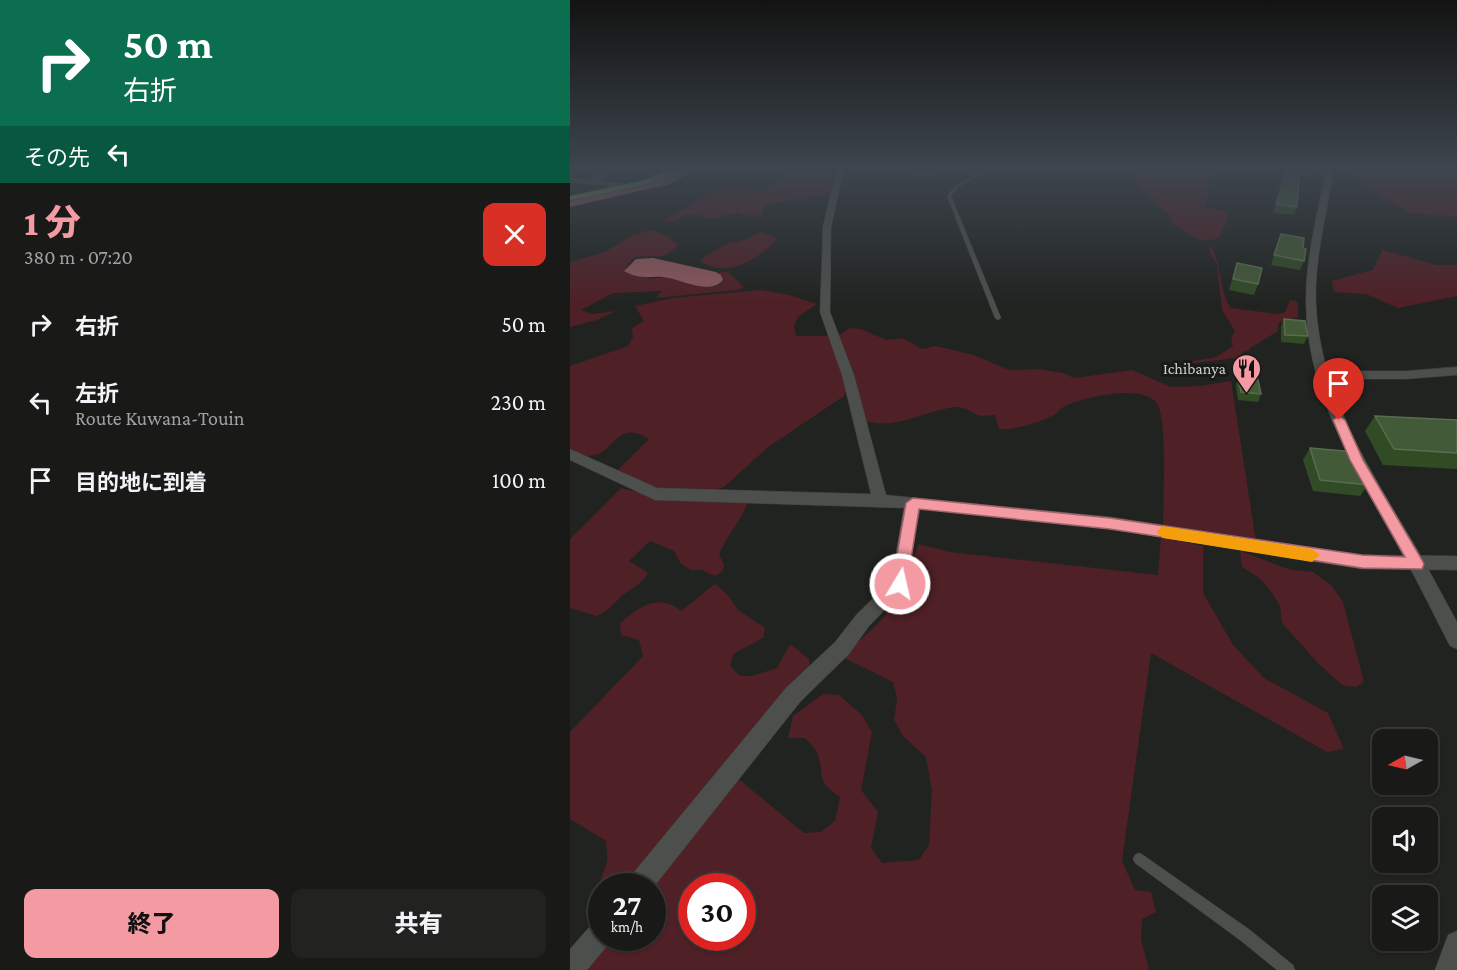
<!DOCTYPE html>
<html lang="ja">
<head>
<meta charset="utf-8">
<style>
  body { margin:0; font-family:"Crimson Pro","Noto Sans JP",serif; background:#222321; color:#f1f3f6; height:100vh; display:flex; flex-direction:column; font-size:22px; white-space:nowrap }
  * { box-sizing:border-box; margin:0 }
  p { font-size:20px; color:#9fa1a2 }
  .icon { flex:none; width:33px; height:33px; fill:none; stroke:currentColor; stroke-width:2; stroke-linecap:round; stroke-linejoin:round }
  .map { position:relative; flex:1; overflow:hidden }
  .details { display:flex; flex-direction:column; background:#191a18; width:570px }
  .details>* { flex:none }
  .top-card { background:#0b6e4f; color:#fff; overflow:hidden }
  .needle { width:39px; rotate:262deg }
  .tools { position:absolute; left:802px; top:729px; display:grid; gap:12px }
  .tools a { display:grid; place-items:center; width:66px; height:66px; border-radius:12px; background:#191a18; box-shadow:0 2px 4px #0004,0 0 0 2px #373837; font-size:30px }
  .speed { position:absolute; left:18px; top:873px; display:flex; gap:12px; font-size:30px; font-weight:700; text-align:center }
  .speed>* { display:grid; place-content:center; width:78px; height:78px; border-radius:50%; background:#191a18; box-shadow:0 2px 4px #0004,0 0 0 2px #373837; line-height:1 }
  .speed small { font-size:15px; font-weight:400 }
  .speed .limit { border:9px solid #d22; background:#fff; color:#111 }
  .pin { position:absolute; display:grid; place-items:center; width:51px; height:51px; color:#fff; margin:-62px -26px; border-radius:50% 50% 50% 0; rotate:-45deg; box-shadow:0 0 6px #0007 }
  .pin .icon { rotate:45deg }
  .me { position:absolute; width:66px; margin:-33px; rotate:9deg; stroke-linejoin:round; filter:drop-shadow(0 0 4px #0008) }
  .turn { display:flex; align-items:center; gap:21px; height:126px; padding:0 24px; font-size:27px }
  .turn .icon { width:78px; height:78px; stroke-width:2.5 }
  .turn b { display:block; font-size:42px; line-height:51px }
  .then { display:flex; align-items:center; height:57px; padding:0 24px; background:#0003; gap:12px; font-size:22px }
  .round { display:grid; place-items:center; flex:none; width:63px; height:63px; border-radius:12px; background:#222321 }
  .headline { display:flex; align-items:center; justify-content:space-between; height:102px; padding:0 24px }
  h1 { font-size:36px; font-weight:800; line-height:45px; color:#f49aa2 }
  .button { display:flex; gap:12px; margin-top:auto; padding:12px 24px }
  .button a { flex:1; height:69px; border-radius:12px; background:#f49aa2; color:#111; font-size:24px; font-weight:800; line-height:69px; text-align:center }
  .button a+a { background:#222321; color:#f1f3f6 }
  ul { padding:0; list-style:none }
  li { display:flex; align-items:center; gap:18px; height:78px; padding:0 24px }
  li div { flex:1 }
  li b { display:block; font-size:22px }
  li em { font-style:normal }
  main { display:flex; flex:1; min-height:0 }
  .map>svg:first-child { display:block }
</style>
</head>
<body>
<main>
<section class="details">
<div class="top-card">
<div class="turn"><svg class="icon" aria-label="right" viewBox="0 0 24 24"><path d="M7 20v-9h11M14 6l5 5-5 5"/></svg><div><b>50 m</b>右折</div></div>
<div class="then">その先<svg class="icon" aria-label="left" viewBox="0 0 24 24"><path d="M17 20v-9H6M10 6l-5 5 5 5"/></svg></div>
</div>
<div class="headline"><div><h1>1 分</h1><p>380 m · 07:20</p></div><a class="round" style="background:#d93025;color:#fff"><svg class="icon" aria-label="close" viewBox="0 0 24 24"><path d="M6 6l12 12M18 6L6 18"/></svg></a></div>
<ul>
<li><svg class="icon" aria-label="right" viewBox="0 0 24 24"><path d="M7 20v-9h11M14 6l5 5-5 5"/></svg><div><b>右折</b></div><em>50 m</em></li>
<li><svg class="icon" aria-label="left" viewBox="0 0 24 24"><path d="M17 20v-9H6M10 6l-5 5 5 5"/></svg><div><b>左折</b><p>Route Kuwana-Touin</p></div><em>230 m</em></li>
<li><svg class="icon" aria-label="arrive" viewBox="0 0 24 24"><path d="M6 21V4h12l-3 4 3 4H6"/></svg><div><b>目的地に到着</b></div><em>100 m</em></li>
</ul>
<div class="button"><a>終了</a><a>共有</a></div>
</section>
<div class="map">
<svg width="887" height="970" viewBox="0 0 887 970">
  <rect width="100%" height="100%" fill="#212320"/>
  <path fill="#4f2026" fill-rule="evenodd" d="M219,169h50l-11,26 -59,9 -4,1 -3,10 -16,1 -9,-3 -24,6 -24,-5 -14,7h-12l48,-28 17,-7 38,5z
    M568,169h76l3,5 -5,6 -8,27 22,5 2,5 -9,20c-16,11 -34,-6 -47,-14l-1,-5 -34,-34 -3,-8z
    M809,169h78v48l-48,-4 -65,-40 34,1z
    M81,230l14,5 14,10c-5,4 -12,10 -17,11 -15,2 -32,-6 -37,16l25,7 17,-2 41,10 10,-2 5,-4 -4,-9h9l16,15 -7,3 -81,8 6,-7 -49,2 -32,17 11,4 24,-3 -19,9 -27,7v-65l35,-10 27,-17z
    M191,232l15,6 -2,5c-23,20 -47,34 -73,19l3,-5 24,-14 13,-2z
    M640,245c13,20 8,45 21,63l47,6 7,-2 5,-12 8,2v15l-20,6v8l-29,18v2l-7,1 1,5 -88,11 61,-11 17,-11 -2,-8 4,-7 -13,-21 -5,-45 -8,-14z
    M812,250l55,15h20v31l-59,12 -32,-14 -32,-2 -2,-11 41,-11z
    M190,290l29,5 28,9 -19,13 -4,9 2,10h33l18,49 -3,11 -76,51 -44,40 -7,2 -63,-1 -37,-17 32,-32c-35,-22 -34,18 -62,17 -5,0 -12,-5 -17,-8v-82l58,-20 5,-9 -1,-9 12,-7 -9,-15 38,-8z
    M280,328l11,1 25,11 17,-2 19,11 14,-3 38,9 35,15 29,-1 25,4 11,5 58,-8 39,17 29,-1 31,-5 25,160 -93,-15c0,-22 5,-111 -7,-124 -17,-18 -69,-5 -89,3 -6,2 -9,9 -15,11 -14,7 -37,14 -53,13l-4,-14c-5,0 -13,2 -18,0 -7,-3 -13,-9 -22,-8 -32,4 -57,23 -90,14l-11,-47 -15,-39z
    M51,488l20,5 108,7c-7,20 -23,36 -30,55l5,9 -1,7 -8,5 -14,-6h-10l-10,-6 -7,-13 -24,-10 -21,20 19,12c-7,12 -15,14 -25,22 -10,9 -14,16 -27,21l-26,-8v-69z
    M591,537l42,9v47l30,52 31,33 64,35 16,36 -17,3 -176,-99 -29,208 13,29 16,2 5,20 -14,7 -1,20 8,31h-560l-1,-10 18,-22h46v-52h-5l89,-109 68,56 17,-1 14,-11 5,-24c-26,-17 -14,-21 -23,-44 -2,-5 -8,-11 -12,-15h-17l5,-22 30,-22 16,1 23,20 10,17 -11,58 17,22 -7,36 11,15 37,-3 10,-15 3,-54 -6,-34 -23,-21 -9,-16 3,-21 -4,-17 -51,-25c20,-20 47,-39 59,-65 7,-15 11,-32 18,-48l31,8 208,23zM122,886h50v52h-50z
    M670,551l51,19 22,2 19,14 11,16 21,80 -8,5 -14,-2 -23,-21 -37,-41 -2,-17 -9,-15 -13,-14 -16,-10z
    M145,584l12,10 11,16 27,18 -2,10 -30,16 -3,12 10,10h12l25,-8 13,-24 19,15 1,10 -35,35 -149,182h-24l-1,18c-9,-14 3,-28 6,-43 1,-6 -1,-13 -1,-20l-36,-22v-87l73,-76 -4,-16 -18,-5 -1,-12c18,-15 38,-31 61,-12z"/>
  <path fill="#8e575c" d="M83,258l63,14 5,3 2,5c-13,15 -38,1 -54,-2 -17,-4 -25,4 -45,-7l12,-12z"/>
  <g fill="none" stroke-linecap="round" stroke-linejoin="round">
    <path fill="#8e575c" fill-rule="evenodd" d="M113,169h15l-28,15 -100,23v-8l92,-21z"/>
    <defs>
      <path id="service" d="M391,169h11l-54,6 -2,-1z
        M416,169h4l-33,19 -6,8 50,122 -3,2 -3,-2 -48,-122 8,-10z
        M569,853l4,2 107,75 43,35 2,5h-18l-37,-30 -105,-77 -2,-4 2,-4z"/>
      <path id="minor" d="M40,169h9l-21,12 28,3 3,4 -59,-6v-4l19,2z
        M267,169h7l-13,58 -1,85 24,63 32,120 224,22 252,38 95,1v14l-95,-1 -252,-40 -190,-20 -15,80 -36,37 -20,28 -49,48 -148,187v-3h-25l3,-9 156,-189 49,-46 22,-28 34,-33 13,-73 -249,-8 -85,-40v-11l87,39 214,6 -29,-119 -22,-63 3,-85z
        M887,367v8l-51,4h-84l-6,-4 6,-4h84z
        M32,919v19h11l-2,3 -24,29h-17v-21l23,-26z
        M887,931v39h-22l13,-35z"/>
      <path id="secondary" d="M756,169h8c-7,44 -20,90 -18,135 4,91 55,167 99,242 15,25 28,51 42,76v27l-7,-3c-15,-29 -30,-60 -46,-89 -44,-80 -97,-159 -98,-253 -1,-45 12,-91 20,-135z"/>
      <path id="primary" d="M103,169h10l-38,16 -75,15v-4l70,-15z"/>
    </defs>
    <use href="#service" stroke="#3e3f3d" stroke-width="1"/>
    <use href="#minor" stroke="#3e3f3d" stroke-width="1"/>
    <use href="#secondary" stroke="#3e3f3d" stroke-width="1"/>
    <use href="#primary" stroke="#3e3f3d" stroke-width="1"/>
    <use href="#service" fill="#4d4f4c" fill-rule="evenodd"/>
    <use href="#minor" fill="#4d4f4c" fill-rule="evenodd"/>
    <use href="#secondary" fill="#4d4f4c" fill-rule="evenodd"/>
    <use href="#primary" fill="#6d9b58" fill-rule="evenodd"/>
  </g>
  <path fill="#314b25" d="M729,169h22l-3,9 -19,-3 -2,32 -3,8 -21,-2 13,-41 13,2z
    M708,243l25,5 1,13 -4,9 -29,-5z
    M667,263l21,21 -4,11 -25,-5z
    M714,319l24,17 -4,8 -23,-2v-15z
    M668,377l23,17 -3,8 -20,-2 -2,-15z
    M805,416l82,4v49l-74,-4 -18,-34z
    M740,448l58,37 -8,11 -47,-5 -10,-31z"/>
  <path fill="#425a37" stroke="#596c4f" stroke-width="1.5" d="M736,169h15v2z
    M716,172l13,2 -2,33 -21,-3z
    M711,234l23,4 -1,10 3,1 -2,12 -30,-6z
    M667,263l25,5 -4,16 -25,-5z
    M714,319l21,2 3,15 -23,-1z
    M668,377l20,3 3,14 -20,-2z
    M805,416l82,4v33l-63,-4z
    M740,448l45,4 13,33 -48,-5z"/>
  <linearGradient id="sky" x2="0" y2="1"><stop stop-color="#121312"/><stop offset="0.55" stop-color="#3d454e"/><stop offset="1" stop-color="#3d454e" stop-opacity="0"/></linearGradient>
  <rect width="887" height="305" fill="url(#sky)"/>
  <path fill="#f49aa2" stroke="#9f6469" stroke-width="1.5" d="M769,416l6,4 18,40 59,100 2,4 -2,5 -60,-1 -252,-39 -191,-20 -12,75 -2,5h-11l-2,-5 14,-81 7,-5 197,20 252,37 43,2 -55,-97 -17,-40z"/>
  <path fill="#f59e0b" d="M593,526l149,23 8,6 -8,7 -149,-24 -7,-6z"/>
  <defs>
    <symbol id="restaurant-pin" viewBox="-11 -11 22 30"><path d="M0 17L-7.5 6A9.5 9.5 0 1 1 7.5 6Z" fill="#f49aa2" stroke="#181a17"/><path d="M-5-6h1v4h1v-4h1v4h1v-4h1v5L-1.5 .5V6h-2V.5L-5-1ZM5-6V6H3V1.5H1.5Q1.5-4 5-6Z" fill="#111"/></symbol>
  </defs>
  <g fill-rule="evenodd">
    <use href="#restaurant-pin" x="660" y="352" width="33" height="45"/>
  </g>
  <g text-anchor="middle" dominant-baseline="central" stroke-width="6" stroke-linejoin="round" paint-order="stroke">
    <g font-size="16" fill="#d1d2d0" stroke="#181a17" text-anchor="end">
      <text x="656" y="368">Ichibanya</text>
    </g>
  </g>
</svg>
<div class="tools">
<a><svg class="needle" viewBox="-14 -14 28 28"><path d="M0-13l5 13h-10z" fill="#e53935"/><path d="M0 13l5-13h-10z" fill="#9fa1a2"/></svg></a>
<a><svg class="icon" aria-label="sound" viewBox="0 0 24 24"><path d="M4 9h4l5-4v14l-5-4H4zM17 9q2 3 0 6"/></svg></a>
<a><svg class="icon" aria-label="layers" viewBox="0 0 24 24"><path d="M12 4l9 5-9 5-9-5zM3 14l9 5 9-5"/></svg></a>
</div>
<div class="speed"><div>27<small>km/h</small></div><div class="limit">30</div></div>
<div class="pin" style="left:769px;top:420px;background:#d93025"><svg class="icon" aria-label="arrive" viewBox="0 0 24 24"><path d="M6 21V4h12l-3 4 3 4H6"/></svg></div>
<svg class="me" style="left:330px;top:584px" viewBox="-20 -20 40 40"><circle r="17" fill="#f49aa2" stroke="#fff" stroke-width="3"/><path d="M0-11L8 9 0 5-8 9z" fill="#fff"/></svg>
</div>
</main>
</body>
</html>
